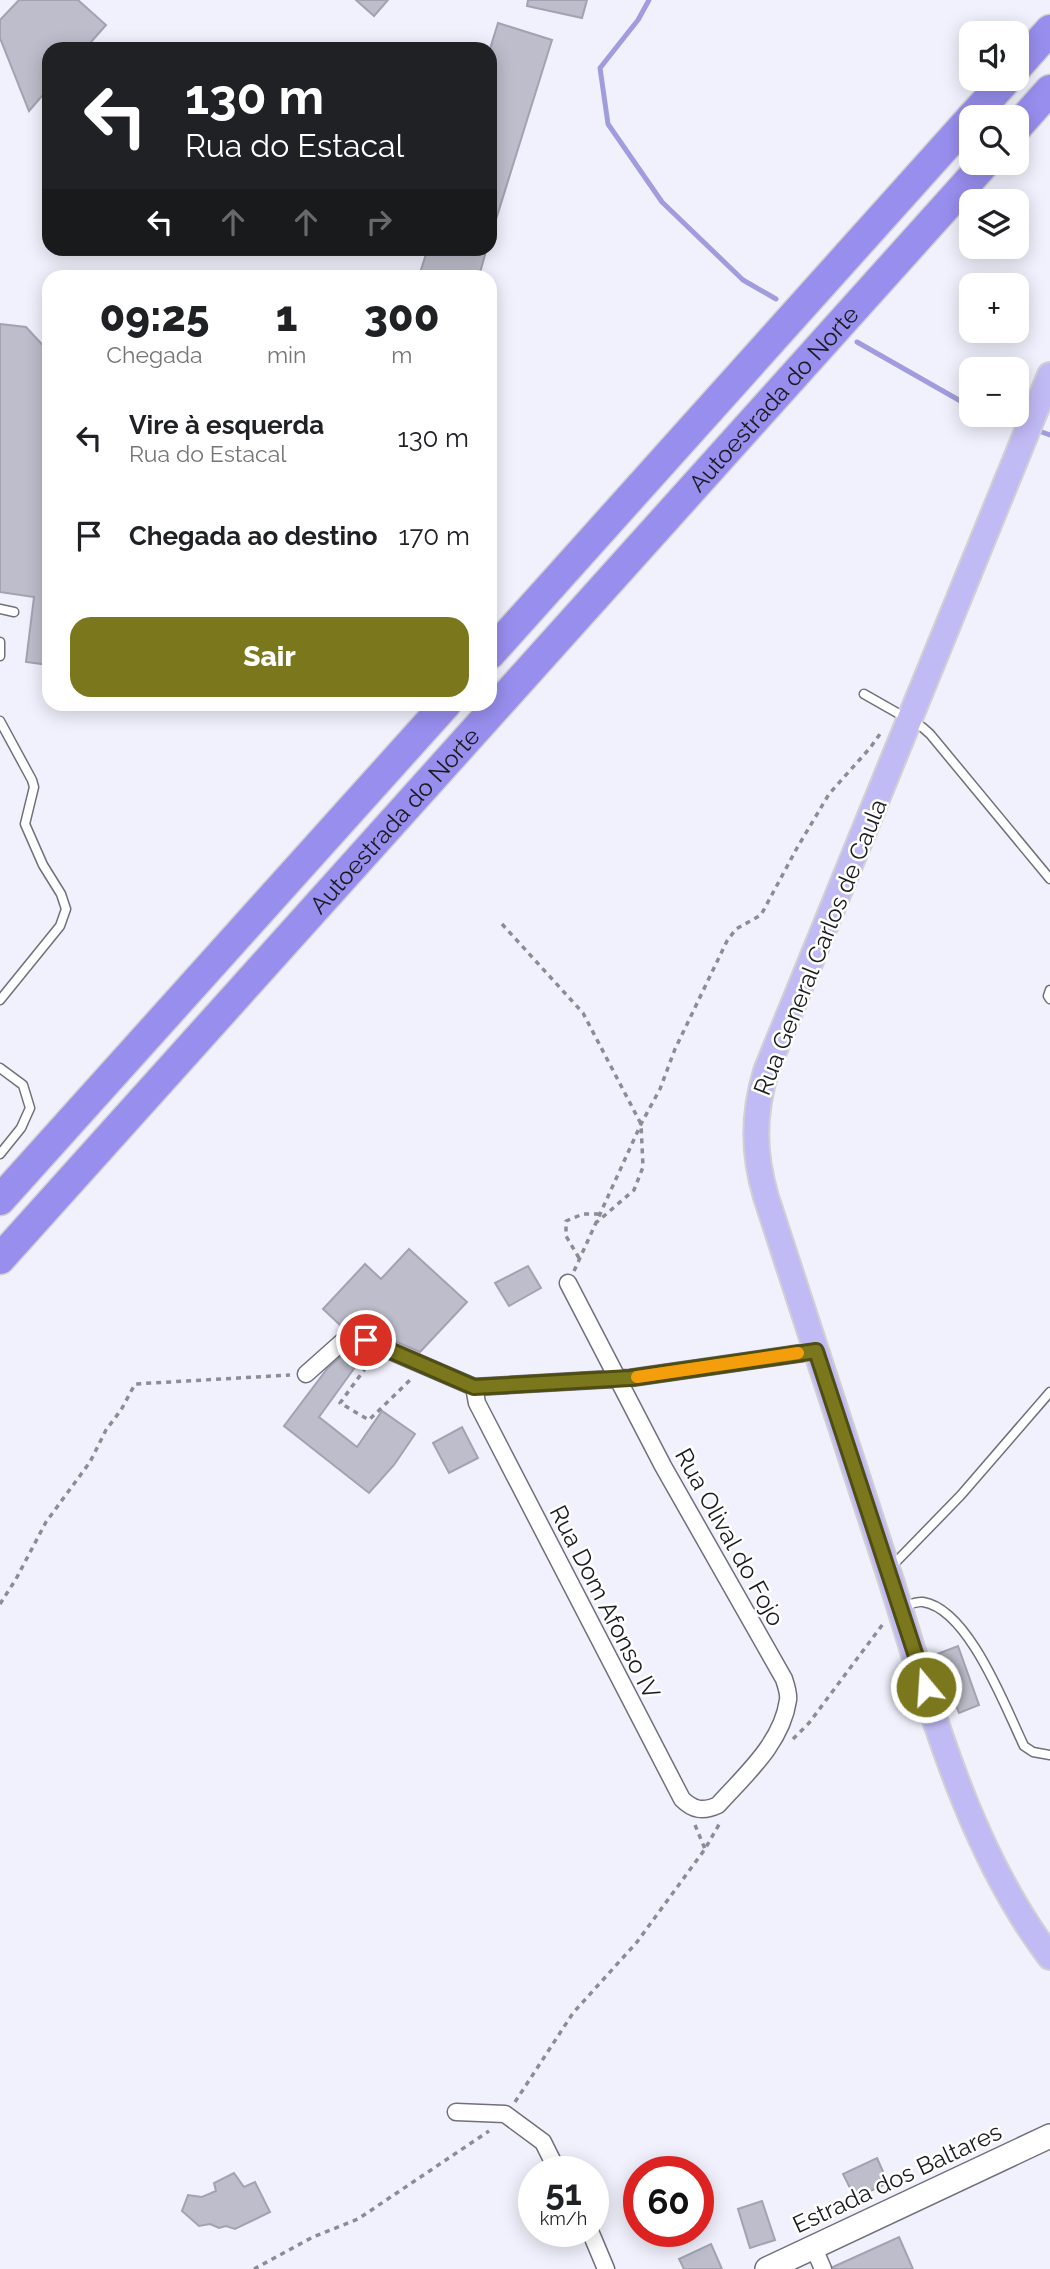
<!DOCTYPE html>
<html lang="pt">
<head>
<meta charset="utf-8">
<style>
  body { margin:0; font-family:Raleway,sans-serif; background:#f6f6f6; color:#202124; height:100vh; display:flex; flex-direction:column; font-size:26px; white-space:nowrap }
  * { box-sizing:border-box; margin:0 }
  p { font-size:23px; color:#757577 }
  .icon { flex:none; width:38px; height:38px; fill:none; stroke:currentColor; stroke-width:2; stroke-linecap:round; stroke-linejoin:round }
  .map { position:relative; flex:1; overflow:hidden }
  .panel { position:absolute; left:42px; top:270px; width:455px; height:441px; display:flex; flex-direction:column; background:#fff; border-radius:21px; box-shadow:0 4px 18px #0003 }
  .panel>* { flex:none }
  .hud { position:absolute; left:42px; top:42px; width:455px; height:214px; border-radius:21px; box-shadow:0 4px 18px #0003; background:#202124; color:#fff; overflow:hidden }
  .controls { position:absolute; left:959px; top:21px; display:grid; gap:14px }
  .controls a { display:grid; place-items:center; width:70px; height:70px; border-radius:14px; background:#fff; box-shadow:0 4px 18px #0003; font-size:35px }
  .speed { position:absolute; left:518px; top:2156px; display:flex; gap:14px; font-size:35px; font-weight:700; text-align:center }
  .speed>* { display:grid; place-content:center; width:91px; height:91px; border-radius:50%; background:#fff; box-shadow:0 4px 18px #0003; line-height:1 }
  .speed small { font-size:18px; font-weight:400 }
  .speed .limit { border:10px solid #d22; background:#fff; color:#111 }
  .pin { position:absolute; display:grid; place-items:center; width:60px; height:60px; color:#fff; margin:-30px; border:4px solid #fff; border-radius:50%; box-shadow:0 2px 7px #0007 }
  .me { position:absolute; width:77px; margin:-38px; rotate:342deg; stroke-linejoin:round; filter:drop-shadow(0 0 5px #0008) }
  .turn { display:flex; align-items:center; gap:24px; height:147px; padding:0 28px; font-size:32px }
  .turn .icon { width:91px; height:91px; stroke-width:2.5 }
  .turn b { display:block; font-size:49px; line-height:60px }
  .lanes { display:flex; align-items:center; height:66px; padding:0 28px; background:#0003; justify-content:center; gap:35px; direction:ltr }
  .lanes .off { opacity:.35 }
  .eta { display:flex; justify-content:space-evenly; align-items:center; height:119px; text-align:center }
  .eta b { font-size:42px; font-weight:800; line-height:49px }
  .button { display:flex; gap:14px; margin-top:auto; padding:14px 28px }
  .button a { flex:1; height:80px; border-radius:21px; background:#7a771c; color:#fff; font-size:28px; font-weight:800; line-height:80px; text-align:center }
  ul { padding:0; list-style:none }
  li { display:flex; align-items:center; gap:21px; height:98px; padding:0 28px }
  li div { flex:1 }
  li b { display:block; font-size:26px }
  li em { font-style:normal }
  .map>svg:first-child { display:block }
</style>
</head>
<body>
<div class="map">
<svg width="1050" height="2269" viewBox="0 0 1050 2269">
  <rect width="100%" height="100%" fill="#f1f1fd"/>
  <g fill="none" stroke-linecap="round" stroke-linejoin="round">
    <path stroke="#a19cdd" stroke-width="5" d="M649,0l-11,20 -38,48 8,56 54,78 81,78 33,19
      M857,342l114,65
      M990,415l31,10
      M1033,429l17,6"/>
  </g>
  <path fill="#bdbdcb" stroke="#a2a2b0" stroke-width="2" d="M19,0h59l28,25 -21,24h-36v39l-20,23 -29,-73v-18z
    M356,0h32l-14,16z
    M528,0h59l-5,18 -55,-12z
    M498,23l54,17 -59,189h-3v-180z
    M428,248h59l-8,28h-60z
    M0,324l26,3 23,25v313l-23,-3 8,-65 -34,-5z
    M409,1249l58,53 -47,50 -65,-28 -15,1 -17,-16 42,-45 16,15z
    M528,1266l13,22 -32,18 -14,-23z
    M353,1346l13,6 -47,65 38,30 25,-36 33,23 -21,31 -25,28 -85,-67 43,-57z
    M462,1427l16,31 -29,15 -16,-30z
    M958,1646l21,59 -20,8 -22,-59z
    M877,2158l11,25 -33,15 -12,-24z
    M234,2173l10,14 11,-5 15,30 -35,17 -9,-3 -7,2 -9,-4 -11,2 -17,-15 6,-16 14,2 14,-6 -2,-8z
    M762,2201l13,39 -25,8 -12,-39z
    M899,2237l14,32h-80v-2z
    M711,2244l11,25h-38l-5,-10z"/>
  <g fill="none" stroke-linecap="round" stroke-linejoin="round">
    <defs>
      <path id="lane" d="M0,609l14,3
        M0,642v14
        M864,694l58,33 8,7 120,145
        M0,721l32,59 2,7 -9,37 18,41 18,29 5,15 -6,17 -60,74
        M1050,990l-2,6 2,3
        M0,1068l23,17 7,23 -9,20 -21,26
        M892,1566l69,-71 89,-103
        M902,1607c7,-2 14,-6 21,-5 46,7 83,107 101,144l9,6 17,3"/>
      <path id="street" d="M306,1374l45,-40 123,53 156,-9 186,-27
        M474,1387l3,16 205,396c11,11 21,13 36,6 27,-30 64,-62 70,-105 1,-6 -2,-15 -4,-21l-121,-213 -95,-183
        M456,2112l49,2 38,28 15,30
        M590,2231l16,38
        M813,2246l10,23"/>
      <path id="secondary" d="M767,2269l283,-133"/>
      <path id="primary" d="M1050,375l-284,696c-13,44 -13,82 0,126 41,126 82,251 123,377 41,129 78,274 161,383"/>
      <g id="highway">
        <path d="M1017,67l33,-37"/>
        <path d="M972,117l35,-38"/>
        <path d="M1017,127l33,-37"/>
        <path d="M490,654l481,-536"/>
        <path d="M0,1200l446,-496"/>
        <path id="s1" d="M0,1259l985,-1096"/>
      </g>
    </defs>
    <use href="#lane" stroke="#70707d" stroke-width="11"/>
    <use href="#street" stroke="#70707d" stroke-width="19"/>
    <use href="#secondary" stroke="#70707d" stroke-width="26"/>
    <use href="#primary" stroke="#d1d1d2" stroke-width="28"/>
    <use href="#highway" stroke="#d1d1d2" stroke-width="33"/>
    <path stroke="#8c8c94" stroke-width="3.5" stroke-dasharray="5 5" stroke-linecap="butt" d="M502,924l81,89 58,111 2,43 -9,23 -37,32
      M579,1258l-13,-22v-15l17,-7h16
      M574,1271l67,-147 19,-35 15,-40 52,-108 9,-12 25,-14 36,-67 32,-54 41,-46 10,-14
      M372,1359l-32,44 29,17 44,-43
      M0,1604l16,-25 30,-57 44,-60 16,-32 15,-20 14,-26 155,-9
      M793,1739l16,-16 74,-99
      M695,1825l10,24
      M515,2102l58,-89 64,-71 68,-93 16,-28
      M254,2269l59,-32 45,-18 131,-88"/>
    <use href="#lane" stroke="#fff" stroke-width="8"/>
    <use href="#street" stroke="#fff" stroke-width="16"/>
    <use href="#secondary" stroke="#fff" stroke-width="23"/>
    <use href="#primary" stroke="#c1bbf5" stroke-width="24"/>
    <use href="#highway" stroke="#988eee" stroke-width="30"/>
  </g>
  <g fill="none" stroke-linecap="round" stroke-linejoin="round">
    <defs>
      <path id="route" d="M366,1340l108,47 156,-9 186,-27 110,336"/>
    </defs>
    <use href="#route" stroke="#4f4d12" stroke-width="18"/>
    <use href="#route" stroke="#7a771c" stroke-width="12"/>
    <path stroke="#f59e0b" stroke-width="12" d="M637,1377l161,-24"/>
  </g>
  <g text-anchor="middle" dominant-baseline="central" stroke-width="5" stroke-linejoin="round" paint-order="stroke">
    <g font-size="24" fill="#1a1a1f" stroke="#fff">
      <text stroke="none"><textPath href="#s1" startOffset="1157">Autoestrada do Norte</textPath></text>
      <text stroke="none"><textPath href="#s1" startOffset="590">Autoestrada do Norte</textPath></text>
      <text transform="translate(820 947) rotate(-68)">Rua General Carlos de Caula</text>
      <text transform="translate(730 1537) rotate(61)">Rua Olival do Fojo</text>
      <text transform="translate(605 1602) rotate(63)">Rua Dom Afonso IV</text>
      <text transform="translate(897 2178) rotate(-25)">Estrada dos Baltares</text>
    </g>
  </g>
</svg>
<div class="controls">
<a><svg class="icon" aria-label="sound" viewBox="0 0 24 24"><path d="M4 9h4l5-4v14l-5-4H4zM17 9q2 3 0 6"/></svg></a>
<a><svg class="icon" aria-label="search" viewBox="0 0 24 24"><circle cx="10" cy="10" r="6"/><path d="M15 15l6 6"/></svg></a>
<a><svg class="icon" aria-label="layers" viewBox="0 0 24 24"><path d="M12 4l9 5-9 5-9-5zM3 14l9 5 9-5"/></svg></a>
<a>+</a>
<a>−</a>
</div>
<div class="speed"><div>51<small>km/h</small></div><div class="limit">60</div></div>
<div class="pin" style="left:366px;top:1340px;background:#d93025"><svg class="icon" aria-label="arrive" viewBox="0 0 24 24"><path d="M6 21V4h12l-3 4 3 4H6"/></svg></div>
<svg class="me" style="left:926px;top:1687px" viewBox="-20 -20 40 40"><circle r="17" fill="#7a771c" stroke="#fff" stroke-width="3"/><path d="M0-11L8 9 0 5-8 9z" fill="#fff"/></svg>
<div class="hud">
<div class="turn"><svg class="icon" aria-label="left" viewBox="0 0 24 24"><path d="M17 20v-9H6M10 6l-5 5 5 5"/></svg><div><b>130 m</b>Rua do Estacal</div></div>
<div class="lanes"><svg class="icon" aria-label="left" viewBox="0 0 24 24"><path d="M17 20v-9H6M10 6l-5 5 5 5"/></svg><svg class="icon off" aria-label="ahead" viewBox="0 0 24 24"><path d="M12 20V5M6 11l6-6 6 6"/></svg><svg class="icon off" aria-label="ahead" viewBox="0 0 24 24"><path d="M12 20V5M6 11l6-6 6 6"/></svg><svg class="icon off" aria-label="right" viewBox="0 0 24 24"><path d="M7 20v-9h11M14 6l5 5-5 5"/></svg></div>
</div>
<section class="panel">
<div class="eta">
<div><b>09:25</b><p>Chegada</p></div>
<div><b>1</b><p>min</p></div>
<div><b>300</b><p>m</p></div>
</div>
<ul>
<li><svg class="icon" aria-label="left" viewBox="0 0 24 24"><path d="M17 20v-9H6M10 6l-5 5 5 5"/></svg><div><b>Vire à esquerda</b><p>Rua do Estacal</p></div><em>130 m</em></li>
<li><svg class="icon" aria-label="arrive" viewBox="0 0 24 24"><path d="M6 21V4h12l-3 4 3 4H6"/></svg><div><b>Chegada ao destino</b></div><em>170 m</em></li>
</ul>
<div class="button"><a>Sair</a></div>
</section>
</div>
</body>
</html>
